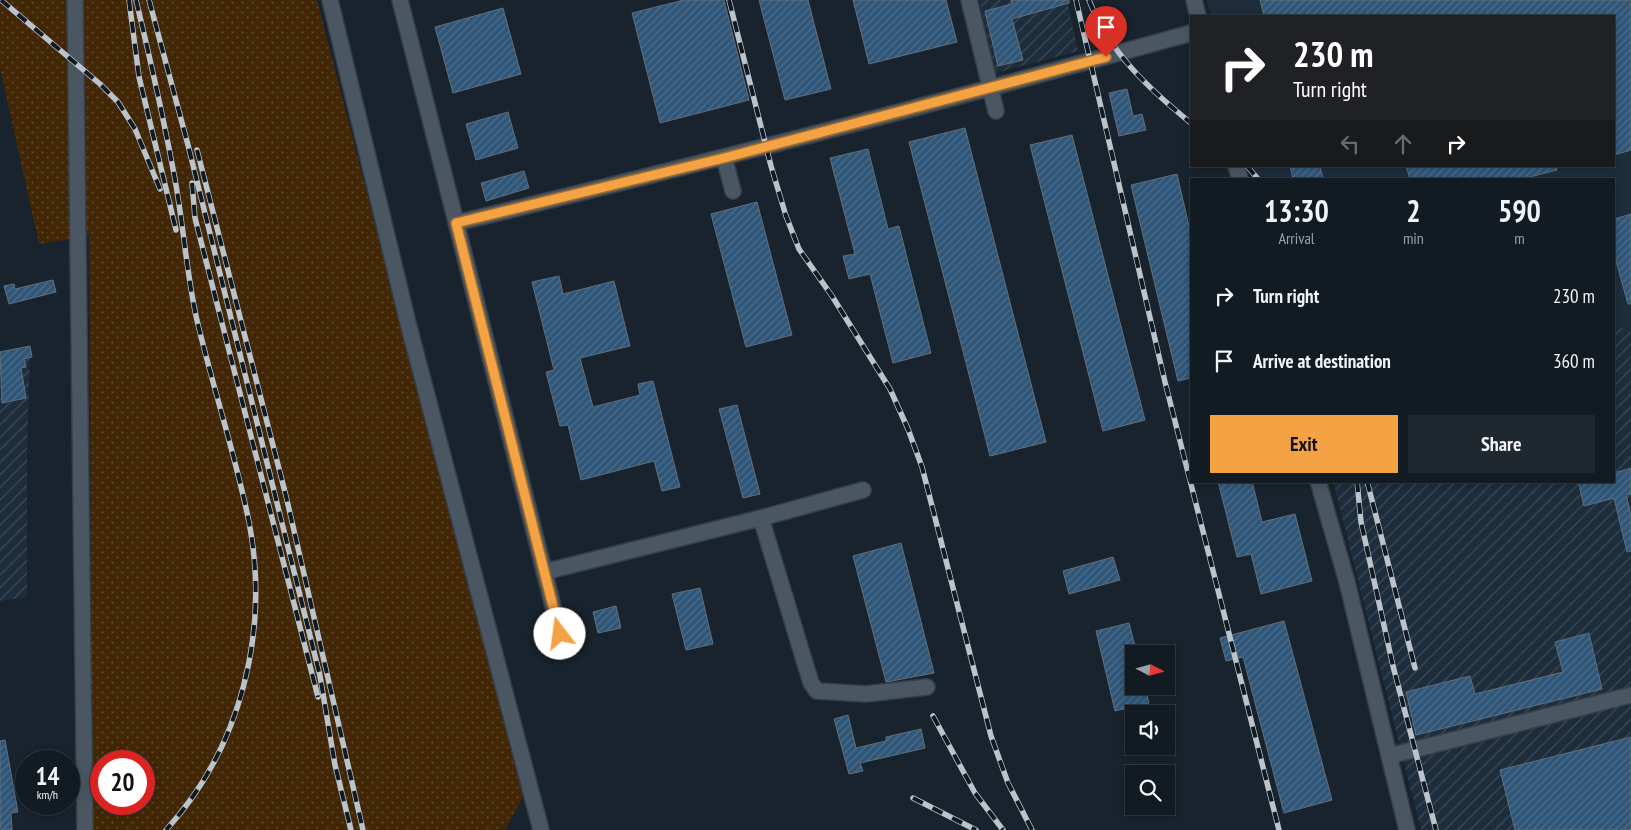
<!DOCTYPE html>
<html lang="en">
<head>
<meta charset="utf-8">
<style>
  body { margin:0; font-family:"PT Sans Narrow",sans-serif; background:#1f272f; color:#f1f3f6; height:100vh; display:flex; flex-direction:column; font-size:19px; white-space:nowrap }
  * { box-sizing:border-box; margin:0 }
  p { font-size:16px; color:#9ca1a5 }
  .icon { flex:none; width:28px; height:28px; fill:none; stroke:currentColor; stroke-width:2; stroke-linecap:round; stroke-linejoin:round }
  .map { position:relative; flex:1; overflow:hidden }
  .sheet { position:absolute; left:1190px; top:178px; width:425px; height:305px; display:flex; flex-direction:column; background:#121a22; border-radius:0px; box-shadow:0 2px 8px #0003,0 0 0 1px #313840 }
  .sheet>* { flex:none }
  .top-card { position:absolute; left:1190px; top:15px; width:425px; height:152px; border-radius:0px; box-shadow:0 2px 8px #0003,0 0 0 1px #313840; background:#202124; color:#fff; overflow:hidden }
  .needle { width:32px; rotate:96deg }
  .fabs { position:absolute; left:1125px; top:645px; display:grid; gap:10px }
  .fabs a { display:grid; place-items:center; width:50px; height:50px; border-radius:0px; background:#121a22; box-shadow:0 2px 8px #0003,0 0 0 1px #313840; font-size:25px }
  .speed { position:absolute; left:15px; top:750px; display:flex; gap:10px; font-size:25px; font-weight:700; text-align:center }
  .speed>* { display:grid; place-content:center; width:65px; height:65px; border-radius:50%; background:#121a22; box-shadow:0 2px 8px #0003,0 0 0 1px #313840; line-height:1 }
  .speed small { font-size:12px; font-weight:400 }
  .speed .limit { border:8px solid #d22; background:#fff; color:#111 }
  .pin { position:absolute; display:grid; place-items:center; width:42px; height:42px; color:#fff; margin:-51px -21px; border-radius:50% 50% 50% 0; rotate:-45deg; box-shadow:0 0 5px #0007 }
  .pin .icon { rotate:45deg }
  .me { position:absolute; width:55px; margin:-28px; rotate:345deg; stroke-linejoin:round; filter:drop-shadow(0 0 4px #0008) }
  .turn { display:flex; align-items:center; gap:18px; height:105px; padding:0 20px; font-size:22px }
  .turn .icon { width:65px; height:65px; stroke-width:2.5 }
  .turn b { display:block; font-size:35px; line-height:42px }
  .lanes { display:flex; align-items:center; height:48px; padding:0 20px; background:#0003; justify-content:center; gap:25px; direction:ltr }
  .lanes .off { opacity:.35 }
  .eta { display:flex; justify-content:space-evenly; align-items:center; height:85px; text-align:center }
  .eta b { font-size:30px; font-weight:700; line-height:35px }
  .primary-button { display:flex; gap:10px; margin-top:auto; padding:10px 20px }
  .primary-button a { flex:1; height:58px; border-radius:0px; background:#f4a344; color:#111; font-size:20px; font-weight:700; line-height:58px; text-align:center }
  .primary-button a+a { background:#1f272f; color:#f1f3f6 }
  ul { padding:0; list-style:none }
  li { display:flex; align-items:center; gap:15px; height:65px; padding:0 20px }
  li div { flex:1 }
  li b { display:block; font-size:19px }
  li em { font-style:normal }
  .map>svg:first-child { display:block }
</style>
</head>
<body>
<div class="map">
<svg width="1631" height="830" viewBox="0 0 1631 830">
  <defs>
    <pattern id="industrial-furrows" width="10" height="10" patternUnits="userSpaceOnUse" patternTransform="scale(1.25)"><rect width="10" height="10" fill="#1d2d3c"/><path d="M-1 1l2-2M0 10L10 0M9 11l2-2" fill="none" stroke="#3d4b58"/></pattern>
    <pattern id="grass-dots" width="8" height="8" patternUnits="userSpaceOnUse" patternTransform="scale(1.25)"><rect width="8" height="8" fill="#422706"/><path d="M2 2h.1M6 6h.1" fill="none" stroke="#5d462a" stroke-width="1.8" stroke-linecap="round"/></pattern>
    <pattern id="building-hatch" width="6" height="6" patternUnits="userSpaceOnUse" patternTransform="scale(1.25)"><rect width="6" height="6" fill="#2f5678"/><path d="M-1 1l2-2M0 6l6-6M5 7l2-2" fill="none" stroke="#4d6e8b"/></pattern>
  </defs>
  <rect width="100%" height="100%" fill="#18232d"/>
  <path fill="#1d2d3c" d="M1207,0h424v325l-17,5v-151h-360l-3,-13h363v-150h-403z"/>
  <path fill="url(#industrial-furrows)" d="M979,0h88l11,51 -82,22z
    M1631,325v505h-210l-88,-349h281v-151z
    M30,346l-3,111v140l-27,4v-249z"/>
  <path fill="url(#grass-dots)" fill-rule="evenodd" d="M0,0h317l206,797 -18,33h-412l-4,-594 -50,8 -39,-176zM101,761h43v43h-43z"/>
  <path fill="url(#building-hatch)" stroke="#626f7b" d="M684,0h40l25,100 -89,23 -28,-110z
    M759,0h49l23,89 -46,11z
    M853,0h93l11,42 -88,22z
    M1011,0h58v3l-57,16 11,41 -25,6 -13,-55 27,-7z
    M1260,0h371v150l-17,5v-139h-350z
    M503,8l18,66 -68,19 -18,-66z
    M1127,89l6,27 9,-2 4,16 -27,6 -10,-43z
    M508,112l10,36 -42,12 -10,-36z
    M965,128l81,314 -56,14 -81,-314z
    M1072,135l73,285 -42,11 -73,-286z
    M868,149l20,80 11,-3 32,127 -38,10 -23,-89 -21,5 -6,-23 12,-2 -25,-96z
    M1290,166h30l3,13h-30z
    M1406,166h150l1,4 -35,9h-112z
    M524,171l5,17 -43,13 -5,-18z
    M1177,174l14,61v143l-13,3 -47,-196z
    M757,202l35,133 -46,12 -35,-133z
    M1631,214v90h-3l-14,-50v-35z
    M559,276l4,18 51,-13 16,65 -50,12 13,49 47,-12 -2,-11 15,-3 27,106 -18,4 -8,-30 -73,19 -13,-55 -8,1 -14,-54 8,-2 -22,-88z
    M53,280l3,12 -47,12 -5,-18 10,-2 1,5z
    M30,346l2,11 -8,2 2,8 -5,1 5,30 -24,5 -2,-51z
    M737,405l23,89 -17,4 -24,-89z
    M1631,468v26l-5,1 5,20v36l-4,1 -13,-54 -30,8 -6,-25h36v-8z
    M1218,481h34l10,41 33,-8 17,67 -51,13 -10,-40 -14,3z
    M901,543l33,130 -48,9 -33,-126z
    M1113,557l7,23 -51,14 -6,-23z
    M700,588l13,56 -27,6 -14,-56z
    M616,606l5,22 -23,5 -5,-21z
    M1284,621l48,179 -48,13 -41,-156 -17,4 -6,-23z
    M1129,623l8,31h-3v32h11l4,17 -34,8 -19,-80z
    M1589,633l13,56 -186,46 -10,-43 64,-16 5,18 88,-22 -8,-30z
    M848,715l8,33 30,-7v-4l35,-8 4,19 -65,15 3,8 -14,3 -15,-55z
    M1631,737v93h-116l-15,-60z
    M5,740l13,72 -7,1 1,17h-11l-1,-7v-82z"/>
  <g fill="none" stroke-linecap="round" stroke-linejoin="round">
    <defs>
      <path id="minor" d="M75,0l10,830
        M330,0l78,323 133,507
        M400,0l160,634
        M969,0l27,111
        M1194,0l4,16
        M724,157l9,34
        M1236,166l4,13
        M456,223c246,-59 491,-122 735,-190
        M1318,481l29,101 60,248
        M761,518l50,165 6,8 49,3 61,-7
        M544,572l217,-54 102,-28
        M1389,756l242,-61"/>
    </defs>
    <use href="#minor" stroke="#373f48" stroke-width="18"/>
    <use href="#minor" stroke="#4a5763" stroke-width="15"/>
    <defs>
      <path id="rail" d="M1,0l99,84 18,18 17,27 25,60
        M129,0l10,77 37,153
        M136,0c14,58 27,116 38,174 9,47 12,95 22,142 16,69 39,137 53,206 21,109 -8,226 -83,308
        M149,0l39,145 132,531 15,89 16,65
        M729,0l42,166 15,50 13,33 33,47 58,93 18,40 14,38 69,269 17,47 24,47
        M1076,0l89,382 114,448
        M1089,0c19,51 61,90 102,123
        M197,150l89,346 77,334
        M1247,166l11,13
        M192,183l3,35 123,479
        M1357,481l4,41 32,144 43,164
        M1367,481l48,187
        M933,716l42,77 28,37
        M913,798l63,32"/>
    </defs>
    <use href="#rail" stroke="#bbc3cb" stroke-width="5.5"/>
    <use href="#rail" stroke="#0f1a23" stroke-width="4" stroke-dasharray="11" stroke-linecap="butt"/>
  </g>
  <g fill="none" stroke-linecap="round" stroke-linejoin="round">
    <defs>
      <path id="route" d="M560,634l-104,-411 268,-65 382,-101"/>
    </defs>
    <use href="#route" stroke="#9f6a2c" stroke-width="12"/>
    <use href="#route" stroke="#f4a344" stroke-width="9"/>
  </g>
</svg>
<div class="fabs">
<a><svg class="needle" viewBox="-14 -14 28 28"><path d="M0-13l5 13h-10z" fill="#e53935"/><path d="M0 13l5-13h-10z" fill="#9ca1a5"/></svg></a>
<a><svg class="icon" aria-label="sound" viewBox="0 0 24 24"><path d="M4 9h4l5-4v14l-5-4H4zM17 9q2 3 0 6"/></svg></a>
<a><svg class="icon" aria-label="search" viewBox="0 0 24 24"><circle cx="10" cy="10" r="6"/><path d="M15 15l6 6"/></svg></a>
</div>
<div class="speed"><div>14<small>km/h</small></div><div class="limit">20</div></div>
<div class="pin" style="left:1106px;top:57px;background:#d93025"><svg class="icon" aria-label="arrive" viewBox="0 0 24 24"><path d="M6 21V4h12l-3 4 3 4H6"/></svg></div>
<svg class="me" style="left:560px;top:634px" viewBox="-20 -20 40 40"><circle r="19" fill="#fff"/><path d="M0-13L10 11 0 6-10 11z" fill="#f4a344"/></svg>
<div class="top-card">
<div class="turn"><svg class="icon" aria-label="right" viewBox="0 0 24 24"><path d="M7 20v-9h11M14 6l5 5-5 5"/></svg><div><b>230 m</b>Turn right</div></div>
<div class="lanes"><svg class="icon off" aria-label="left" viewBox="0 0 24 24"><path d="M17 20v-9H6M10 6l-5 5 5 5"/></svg><svg class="icon off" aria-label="ahead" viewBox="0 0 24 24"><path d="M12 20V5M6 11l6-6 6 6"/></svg><svg class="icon" aria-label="right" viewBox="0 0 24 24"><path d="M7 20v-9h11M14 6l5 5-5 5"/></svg></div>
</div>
<section class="sheet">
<div class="eta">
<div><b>13:30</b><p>Arrival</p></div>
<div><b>2</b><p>min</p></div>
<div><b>590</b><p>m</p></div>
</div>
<ul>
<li><svg class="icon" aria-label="right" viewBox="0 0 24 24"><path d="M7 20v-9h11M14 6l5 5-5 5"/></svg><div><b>Turn right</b></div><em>230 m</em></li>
<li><svg class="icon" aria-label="arrive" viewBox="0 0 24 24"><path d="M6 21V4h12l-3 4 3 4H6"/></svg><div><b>Arrive at destination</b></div><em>360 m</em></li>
</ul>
<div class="primary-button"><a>Exit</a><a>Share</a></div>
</section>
</div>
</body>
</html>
